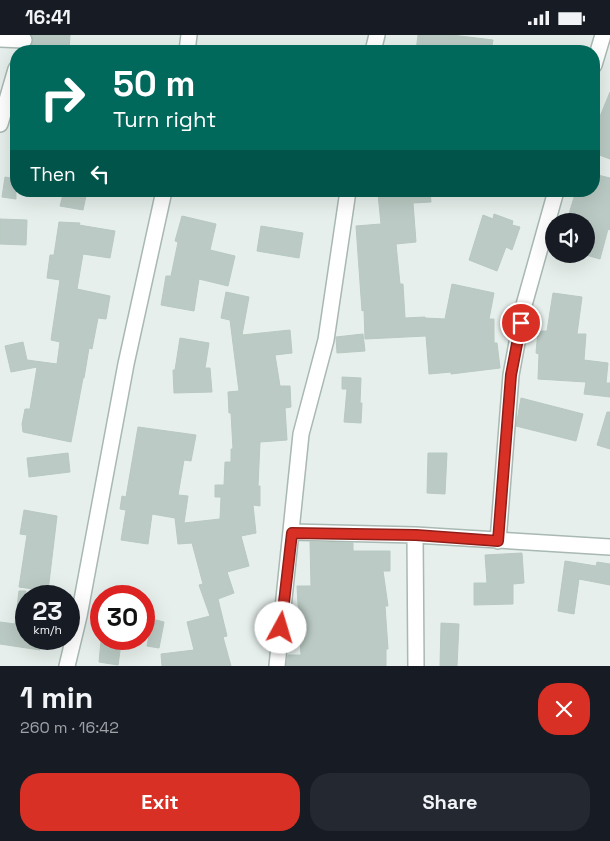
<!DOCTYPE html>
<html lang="en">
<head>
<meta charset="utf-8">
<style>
  body { margin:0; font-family:"Space Grotesk",sans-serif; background:#242831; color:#f1f3f6; height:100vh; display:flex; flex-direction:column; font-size:19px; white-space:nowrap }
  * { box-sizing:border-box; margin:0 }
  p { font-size:16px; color:#9ea1a6 }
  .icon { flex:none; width:28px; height:28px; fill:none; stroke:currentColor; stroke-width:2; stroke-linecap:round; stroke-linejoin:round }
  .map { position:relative; height:631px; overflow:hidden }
  .side { display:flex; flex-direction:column; background:#171b24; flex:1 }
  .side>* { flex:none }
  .hud { position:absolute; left:10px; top:10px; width:590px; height:152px; border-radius:20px; box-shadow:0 5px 20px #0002; background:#00695c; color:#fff; overflow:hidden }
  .buttons { position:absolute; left:545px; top:178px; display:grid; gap:10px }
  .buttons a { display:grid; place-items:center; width:50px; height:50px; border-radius:50%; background:#171b24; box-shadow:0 5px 20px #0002; font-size:25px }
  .speed { position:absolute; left:15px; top:550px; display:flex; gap:10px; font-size:25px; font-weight:700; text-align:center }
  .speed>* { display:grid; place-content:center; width:65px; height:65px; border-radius:50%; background:#171b24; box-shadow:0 5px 20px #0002; line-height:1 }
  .speed small { font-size:12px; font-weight:400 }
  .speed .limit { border:8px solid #d22; background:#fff; color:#111 }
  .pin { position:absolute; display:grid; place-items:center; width:42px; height:42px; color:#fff; margin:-21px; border:2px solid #fff; border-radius:50%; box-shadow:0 1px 5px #0007 }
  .me { position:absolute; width:55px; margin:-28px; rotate:6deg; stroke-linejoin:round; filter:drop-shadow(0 0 4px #0008) }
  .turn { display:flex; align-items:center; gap:18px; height:105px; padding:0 20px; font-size:22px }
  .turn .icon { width:65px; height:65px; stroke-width:2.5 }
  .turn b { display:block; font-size:35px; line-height:42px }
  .then { display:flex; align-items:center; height:48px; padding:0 20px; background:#0003; gap:10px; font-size:19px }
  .round { display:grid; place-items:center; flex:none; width:52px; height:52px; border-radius:20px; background:#242831 }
  .head { display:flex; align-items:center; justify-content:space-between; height:85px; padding:0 20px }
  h1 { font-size:30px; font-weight:800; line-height:38px }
  .button { display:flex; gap:10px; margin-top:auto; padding:10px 20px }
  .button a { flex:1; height:58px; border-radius:20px; background:#d93025; color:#fff; font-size:20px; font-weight:800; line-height:58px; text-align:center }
  .button a+a { background:#242831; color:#f1f3f6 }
  .status { display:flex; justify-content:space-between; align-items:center; height:35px; padding:0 25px; background:#171b24; direction:ltr }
  .status svg { height:14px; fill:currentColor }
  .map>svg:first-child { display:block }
</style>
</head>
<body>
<div class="status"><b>16:41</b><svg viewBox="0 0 49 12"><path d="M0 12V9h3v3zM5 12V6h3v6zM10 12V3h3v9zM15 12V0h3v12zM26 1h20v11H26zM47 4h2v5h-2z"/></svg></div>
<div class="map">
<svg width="610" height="631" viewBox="0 0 610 631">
  <rect width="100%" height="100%" fill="#e6efeb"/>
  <path fill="#bbcac4" stroke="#b8c9c2" d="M32,0h38l-1,16h-40l4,-10z
    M418,0h34l41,5 -2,11h-75z
    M610,57v67l-16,-6v-22z
    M594,139l16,4v52l-2,-1 -8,30 -14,-4v-34l-18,-4 8,-26h18z
    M5,142l11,2v20l-14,-2z
    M64,156h23l-4,19 -23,-4z
    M405,156h25l1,11 -18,1 3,39 -20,2 4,40h3l2,34 20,-1v1l20,1 7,-35 42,9 -5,26h5v24h3l3,25 -49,6v-2l-22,2 -3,-38 -61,3 -1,-29 -2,1 -6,-85 25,-2 -3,-30z
    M494,179l19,7 -1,4 8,2 -8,23 -6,-3 -9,24 -28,-11 14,-45 10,4z
    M182,181l34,8 -6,26 25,6 -7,30 -29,-7 -5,32 -33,-6 5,-29h5l7,-34 -3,-1z
    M0,184l27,1 -1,25 -26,-1z
    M59,187l21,1 -1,2 36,6 -5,27 -27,-4 -6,35 33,7 -4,23 -8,-1 -6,31 -3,-1 -5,30h-1l-12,64 -48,-10 -1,-8 3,-15h5l7,-42 -26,5 -6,-26 18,-4 4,18 30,4 3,-22 -9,-2 9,-60 -13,-2 3,-23h4z
    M261,191l42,7 -4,25 -42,-7z
    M226,257l23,5 -7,38 48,-5 2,23 -17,2 5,31h10l1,21 -6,1 2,32 -27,2 -2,44h2v20l-7,-1 3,28 -15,3 8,30 -22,6 7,21 -16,6 9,37 -4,1 8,29h-69l-1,-12 33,-4 -7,-28 23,-6 -11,-31 4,-1 -11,-41 -14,1 -3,-26 -23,-4 -4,30 -27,-4 5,-30 -6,-1 2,-13 4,1 12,-70 58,8 -5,26 -7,-1 -6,35 10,1 -4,27 36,-4 1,-22h-6v-12h9l1,-23h6v-13h2l-2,-36h-2l-1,-21 11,-1 -9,-71 -9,-2z
    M553,258l29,4 -5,37h9l-2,26 24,3 -2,20h4v14l-26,-3 2,-12 -48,-3 1,-25 -3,-1 2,-22h9z
    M363,299l2,17 -28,2 -1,-16z
    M180,303l29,5 -4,25h5l2,24 -38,1 -1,-23h2z
    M342,342l19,1 -1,25h2l-1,20 -17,-1 3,-33h-5z
    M521,363l62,16 -7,27 -60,-15z
    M607,377h3v37l-13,-4z
    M68,418l2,19 -41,5 -2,-19z
    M428,418h19l-2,41 -18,-1z
    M24,475l33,6 -9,75 -29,-4 8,-52 -7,-1z
    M310,507l43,1v8h37v20h-7l5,35h-3l3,43h-2v17h-100l2,-11h13l-4,-69h14z
    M522,518l2,30 -11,1v20l-39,1v-22h13l-2,-28z
    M565,526l31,5 1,-4 13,2v21l-31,-6 -5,35 -16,-3z
    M19,556h7v48h15l-1,11 -40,-6v-22l15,2z
    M144,582l20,5 -5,26 -12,-2 3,-15 -6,-2z
    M441,588l18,1 -2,42h-17z
    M101,606l20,3 -3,21 -19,-3z"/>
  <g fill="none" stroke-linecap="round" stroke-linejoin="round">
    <defs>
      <path id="minor" d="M0,4l24,1
        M187,16l2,-16
        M373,16l4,-16
        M594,30l9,-30
        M0,89l16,-55
        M292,497l123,3 195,12
        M415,500l1,131
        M498,506l13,-166 13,-70 32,-114
        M67,631l12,-50 47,-252 38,-173
        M277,631l24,-232 25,-94 22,-149"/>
    </defs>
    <use href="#minor" stroke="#a8b8b2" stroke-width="18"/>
    <use href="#minor" stroke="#fff" stroke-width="15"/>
  </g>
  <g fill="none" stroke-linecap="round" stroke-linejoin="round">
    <defs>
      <path id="route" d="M281,593l11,-95 124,2 82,6 13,-166 10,-52"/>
    </defs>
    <use href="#route" stroke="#8d1f18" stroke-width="12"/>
    <use href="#route" stroke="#d93025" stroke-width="9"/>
  </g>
</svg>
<div class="buttons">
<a><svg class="icon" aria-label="sound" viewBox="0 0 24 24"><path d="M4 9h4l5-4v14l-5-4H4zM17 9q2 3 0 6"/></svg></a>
</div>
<div class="speed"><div>23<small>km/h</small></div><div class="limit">30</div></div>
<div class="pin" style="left:521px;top:288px;background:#d93025"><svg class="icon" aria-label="arrive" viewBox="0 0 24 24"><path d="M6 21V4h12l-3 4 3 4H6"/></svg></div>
<svg class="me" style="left:281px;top:593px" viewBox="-20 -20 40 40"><circle r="19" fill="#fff"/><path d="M0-13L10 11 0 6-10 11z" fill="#d93025"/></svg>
<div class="hud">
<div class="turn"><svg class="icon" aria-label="right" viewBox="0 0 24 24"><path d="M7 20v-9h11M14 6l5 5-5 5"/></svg><div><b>50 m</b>Turn right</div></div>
<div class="then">Then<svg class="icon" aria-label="left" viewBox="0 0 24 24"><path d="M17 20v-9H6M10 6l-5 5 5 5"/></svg></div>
</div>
</div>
<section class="side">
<div class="head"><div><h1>1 min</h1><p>260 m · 16:42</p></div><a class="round" style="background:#d93025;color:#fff"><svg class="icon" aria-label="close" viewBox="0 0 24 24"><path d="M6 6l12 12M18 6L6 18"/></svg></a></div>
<div class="button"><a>Exit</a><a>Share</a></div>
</section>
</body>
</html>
